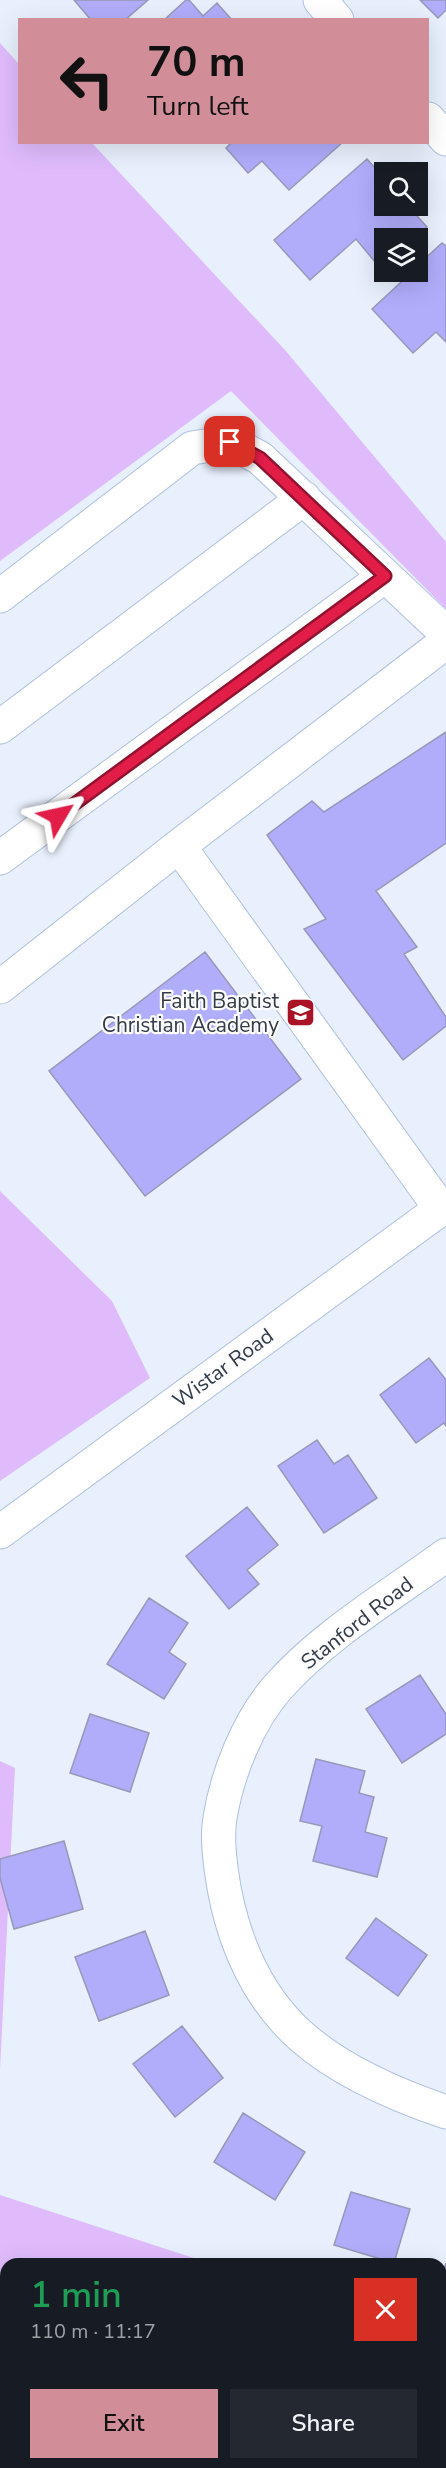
<!DOCTYPE html>
<html lang="en">
<head>
<meta charset="utf-8">
<style>
  body { margin:0; font-family:"Nunito Sans",sans-serif; background:#242831; color:#f1f3f6; height:100vh; display:flex; flex-direction:column; font-size:22px; white-space:nowrap }
  * { box-sizing:border-box; margin:0 }
  p { font-size:20px; color:#9ea1a6 }
  .icon { flex:none; width:33px; height:33px; fill:none; stroke:currentColor; stroke-width:2; stroke-linecap:round; stroke-linejoin:round }
  .map { position:relative; flex:1; overflow:hidden }
  .panel { position:absolute; left:0px; top:2258px; width:447px; height:212px; display:flex; flex-direction:column; background:#171b24; border-radius:18px 18px 0 0; box-shadow:0 6px 24px #0002 }
  .panel>* { flex:none }
  .banner { position:absolute; left:18px; top:18px; width:411px; height:126px; border-radius:0px; box-shadow:0 6px 24px #0002; background:#d18e98; color:#111; overflow:hidden }
  .fabs { position:absolute; left:374px; top:162px; display:grid; gap:12px }
  .fabs a { display:grid; place-items:center; width:54px; height:54px; border-radius:0px; background:#171b24; box-shadow:0 6px 24px #0002; font-size:30px }
  .pin { position:absolute; display:grid; place-items:center; width:51px; height:51px; color:#fff; margin:-26px; border-radius:12px; box-shadow:0 3px 9px #0006 }
  .me { position:absolute; width:66px; margin:-33px; rotate:54deg; stroke-linejoin:round; filter:drop-shadow(0 0 4px #0008) }
  .turn { display:flex; align-items:center; gap:21px; height:126px; padding:0 30px; font-size:27px }
  .turn .icon { width:78px; height:78px; stroke-width:2.5 }
  .turn b { display:block; font-size:42px; line-height:51px }
  .round { display:grid; place-items:center; flex:none; width:63px; height:63px; border-radius:0px; background:#242831 }
  .overview { display:flex; align-items:center; justify-content:space-between; height:102px; padding:0 30px }
  h1 { font-size:36px; font-weight:600; line-height:45px; color:#1e9e55 }
  .action { display:flex; gap:12px; margin-top:auto; padding:12px 30px }
  .action a { flex:1; height:69px; border-radius:0px; background:#d18e98; color:#111; font-size:24px; font-weight:600; line-height:69px; text-align:center }
  .action a+a { background:#242831; color:#f1f3f6 }
  .map>svg:first-child { display:block }
</style>
</head>
<body>
<div class="map">
<svg width="446" height="2468" viewBox="0 0 446 2468">
  <rect width="100%" height="100%" fill="#e8f0fd"/>
  <path fill="#dfbbfc" d="M0,43l19,21 1,78 72,1 193,207 161,192v67l-215,-218 -231,170z
    M0,1191l112,110 38,77 -150,103z
    M0,1761l15,7 -15,302z
    M0,2195l209,68 -203,1v165l-6,-3z
    M441,2340l5,2v126h-351l-11,-5h357z"/>
  <path fill="#b0adfb" stroke="#9898b9" stroke-width="1.5" d="M74,0h74l-23,20h-34z
    M186,0h3l14,16 14,-13 15,17h-68z
    M420,0h26v10l-8,8z
    M232,142h111l-54,48 -27,-29 -14,12 -22,-25z
    M367,159l17,19v28h24l19,21 -13,11h-30v26l-4,4 -24,-29 -46,41 -36,-40z
    M442,243l4,3v96l-10,-10 -23,21 -41,-44 40,-37h5v-6z
    M446,732v111l-70,48 41,56 -13,7 42,63v9l-43,34 -99,-131 22,-10 -59,-84 45,-34 12,11z
    M205,952l96,127 -156,117 -96,-125z
    M429,1358l17,22v46l-2,-3 -28,20 -36,-48z
    M317,1440l17,24 14,-9 29,43 -53,35 -46,-67z
    M247,1507l31,38 -31,25 12,14 -30,25 -43,-53z
    M149,1598l39,25 -19,29 17,12 -22,35 -57,-35z
    M420,1675l26,39v20l-44,29 -36,-54z
    M90,1714l59,19 -19,59 -60,-19z
    M316,1759l49,12 -6,22 15,4 -9,35 22,6 -10,39 -64,-16 9,-35 -22,-5z
    M64,1841l19,68 -69,20 -14,-51v-19z
    M376,1918l51,37 -29,41 -52,-38z
    M145,1931l24,64 -70,26 -24,-64z
    M182,2026l41,52 -48,39 -42,-53z
    M243,2113l62,39 -30,48 -61,-38z
    M351,2192l59,17 -16,54 -60,-18z
    M446,2263v45l-5,-2v-29z"/>
  <g fill="none" stroke-linecap="round" stroke-linejoin="round">
    <defs>
      <path id="minor" d="M320,0l17,20
        M428,119l18,20
        M0,596l192,-148 38,-6 30,16 186,175
        M0,727l304,-229
        M179,846l262,363
        M0,858l385,-282
        M0,987l179,-141 267,-204
        M0,1532l446,-327
        M446,1555c-56,41 -122,80 -168,132 -30,34 -51,87 -58,131 -3,17 -1,34 1,50 8,63 32,126 81,169 40,35 94,58 144,75
        M0,2448l6,2
        M37,2463l13,5"/>
    </defs>
    <use href="#minor" stroke="#adc0df" stroke-width="35"/>
    <use href="#minor" stroke="#fff" stroke-width="33"/>
  </g>
  <g fill="none" stroke-linecap="round" stroke-linejoin="round">
    <defs>
      <path id="route" d="M58,816l327,-240 -125,-118 -30,-16"/>
    </defs>
    <use href="#route" stroke="#92132f" stroke-width="15"/>
    <use href="#route" stroke="#e11d48" stroke-width="10"/>
  </g>
  <defs>
    <symbol id="school-square" viewBox="-11 -11 22 22"><rect x="-9" y="-9" width="18" height="18" rx="4" fill="#a91325" stroke="#fcfcfc"/><path d="M0-5L7-2L0 1L-7-2ZM-4 1L0 2.5L4 1V4Q0 6-4 4Z" fill="#fff"/></symbol>
  </defs>
  <g fill-rule="evenodd">
    <use href="#school-square" x="284" y="996" width="33" height="33"/>
  </g>
  <g text-anchor="middle" dominant-baseline="central" stroke-width="4.5" stroke-linejoin="round" paint-order="stroke">
    <g font-size="21" fill="#333b48" stroke="#fcfcfc" text-anchor="end">
      <text x="279" y="1001">Faith Baptist<tspan x="279" dy="24">Christian Academy</tspan></text>
    </g>
    <g font-size="21" fill="#333b48" stroke="#fcfcfc">
      <text transform="translate(223 1368) rotate(-36)">Wistar Road</text>
      <text transform="translate(357 1623) rotate(-38)">Stanford Road</text>
    </g>
  </g>
</svg>
<div class="fabs">
<a><svg class="icon" aria-label="search" viewBox="0 0 24 24"><circle cx="10" cy="10" r="6"/><path d="M15 15l6 6"/></svg></a>
<a><svg class="icon" aria-label="layers" viewBox="0 0 24 24"><path d="M12 4l9 5-9 5-9-5zM3 14l9 5 9-5"/></svg></a>
</div>
<div class="pin" style="left:230px;top:442px;background:#d93025"><svg class="icon" aria-label="arrive" viewBox="0 0 24 24"><path d="M6 21V4h12l-3 4 3 4H6"/></svg></div>
<svg class="me" style="left:58px;top:816px" viewBox="-20 -20 40 40"><path d="M0-17L14 15 0 8-14 15z" fill="#e11d48" stroke="#fff" stroke-width="4"/></svg>
<div class="banner">
<div class="turn"><svg class="icon" aria-label="left" viewBox="0 0 24 24"><path d="M17 20v-9H6M10 6l-5 5 5 5"/></svg><div><b>70 m</b>Turn left</div></div>
</div>
<section class="panel">
<div class="overview"><div><h1>1 min</h1><p>110 m · 11:17</p></div><a class="round" style="background:#d93025;color:#fff"><svg class="icon" aria-label="close" viewBox="0 0 24 24"><path d="M6 6l12 12M18 6L6 18"/></svg></a></div>
<div class="action"><a>Exit</a><a>Share</a></div>
</section>
</div>
</body>
</html>
